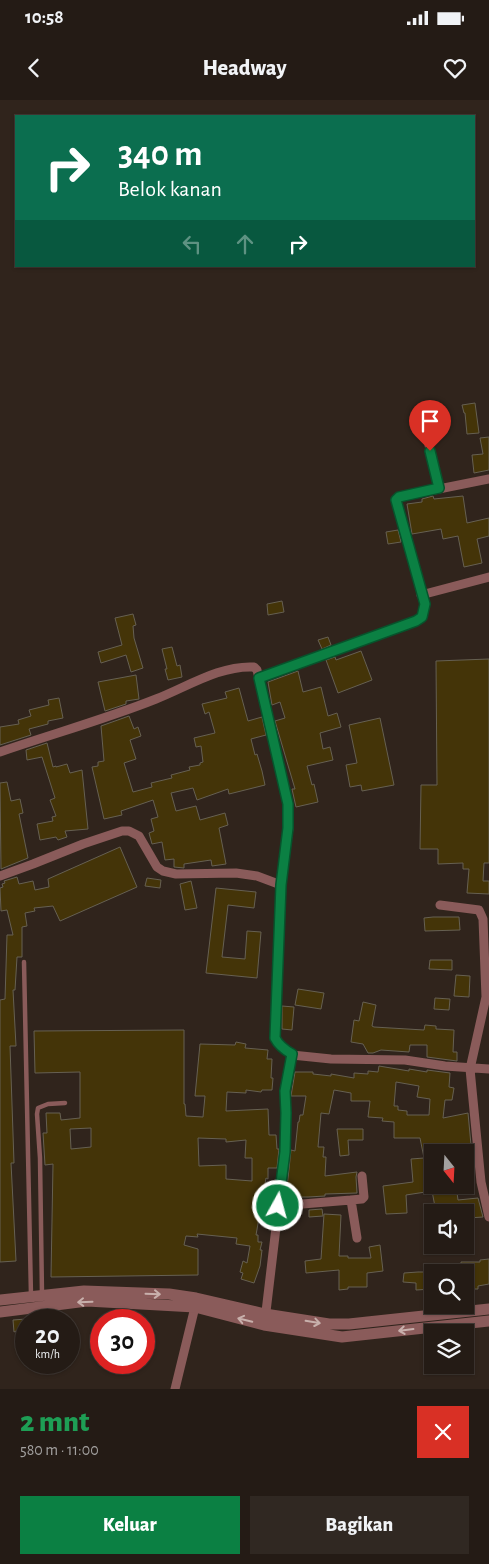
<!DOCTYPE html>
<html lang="id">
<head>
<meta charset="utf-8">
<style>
  body { margin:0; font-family:"Alegreya Sans",sans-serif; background:#302822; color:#f1f3f6; height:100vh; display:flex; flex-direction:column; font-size:19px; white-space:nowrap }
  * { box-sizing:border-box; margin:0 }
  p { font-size:16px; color:#a3a1a0 }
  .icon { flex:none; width:28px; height:28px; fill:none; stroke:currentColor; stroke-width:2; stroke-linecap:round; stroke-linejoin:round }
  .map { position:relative; height:1289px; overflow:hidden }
  .panel { display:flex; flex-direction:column; background:#241b15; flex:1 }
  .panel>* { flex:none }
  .guide { position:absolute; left:15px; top:15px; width:460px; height:152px; border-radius:0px; box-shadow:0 1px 4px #0004,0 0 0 1px #413934; background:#0b6e4f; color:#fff; overflow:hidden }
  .needle { width:32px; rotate:162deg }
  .buttons { position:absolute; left:424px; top:1044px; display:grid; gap:10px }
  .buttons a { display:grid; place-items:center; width:50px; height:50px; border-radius:0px; background:#241b15; box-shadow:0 1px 4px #0004,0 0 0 1px #413934; font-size:25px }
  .speed { position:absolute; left:15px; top:1209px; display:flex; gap:10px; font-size:25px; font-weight:700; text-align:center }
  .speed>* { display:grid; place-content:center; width:65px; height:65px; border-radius:50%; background:#241b15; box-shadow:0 1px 4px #0004,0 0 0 1px #413934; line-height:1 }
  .speed small { font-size:12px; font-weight:400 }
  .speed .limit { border:8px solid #d22; background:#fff; color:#111 }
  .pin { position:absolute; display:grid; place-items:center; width:42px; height:42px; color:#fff; margin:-51px -21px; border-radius:50% 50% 50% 0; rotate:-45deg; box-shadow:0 0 5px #0007 }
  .pin .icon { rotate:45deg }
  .me { position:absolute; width:55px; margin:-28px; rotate:7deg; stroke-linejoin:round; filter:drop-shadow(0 0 4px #0008) }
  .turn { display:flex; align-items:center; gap:18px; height:105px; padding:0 20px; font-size:22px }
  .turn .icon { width:65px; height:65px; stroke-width:2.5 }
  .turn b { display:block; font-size:35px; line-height:42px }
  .lanes { display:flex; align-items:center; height:48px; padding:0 20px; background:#0003; justify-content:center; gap:25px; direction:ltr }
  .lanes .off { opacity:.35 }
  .round { display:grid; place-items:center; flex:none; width:52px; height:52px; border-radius:0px; background:#302822 }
  .head { display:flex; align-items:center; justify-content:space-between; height:85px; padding:0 20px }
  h1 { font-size:30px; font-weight:800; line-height:38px; color:#1e9e55 }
  .primary-button { display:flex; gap:10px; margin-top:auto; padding:10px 20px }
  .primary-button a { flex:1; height:58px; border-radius:0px; background:#0b8043; color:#fff; font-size:20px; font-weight:800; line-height:58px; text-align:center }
  .primary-button a+a { background:#302822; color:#f1f3f6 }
  .status { display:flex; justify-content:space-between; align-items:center; height:35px; padding:0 25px; background:#241b15; direction:ltr }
  .status svg { height:14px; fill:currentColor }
  header { display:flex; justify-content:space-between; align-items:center; height:65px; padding:0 20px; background:#241b15; font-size:22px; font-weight:800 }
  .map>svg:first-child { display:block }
</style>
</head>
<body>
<div class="status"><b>10:58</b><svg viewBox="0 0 49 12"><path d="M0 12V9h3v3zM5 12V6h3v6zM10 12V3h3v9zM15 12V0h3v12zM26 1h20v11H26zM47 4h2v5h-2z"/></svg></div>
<header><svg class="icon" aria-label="back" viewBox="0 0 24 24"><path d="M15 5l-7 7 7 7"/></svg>Headway<svg class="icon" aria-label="heart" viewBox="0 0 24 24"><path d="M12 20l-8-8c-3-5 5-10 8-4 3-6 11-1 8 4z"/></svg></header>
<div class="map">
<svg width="489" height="1289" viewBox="0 0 489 1289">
  <rect width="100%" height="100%" fill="#30241c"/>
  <path fill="#443408" stroke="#666052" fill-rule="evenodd" d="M475,303l4,30 -12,1 -2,-21h-1l-2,-8z
    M489,337v33l-15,3 -2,-18 11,-1 -3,-16z
    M433,396l1,3 29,-3 4,27 22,-5v18l-12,3 5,24 -18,4 -6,-31 -15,3 -2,-10 -29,5 -5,-30 15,-2v-3z
    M398,430l3,12 -13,2 -2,-12z
    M282,501l2,11 -16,3 -1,-11z
    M133,514l3,11 -3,1 1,12 9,30 -12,4 -5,-17 -25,8 -3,-11 24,-7 -7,-27z
    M328,537l3,8 -9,4 -4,-9z
    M172,547l5,19 3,-1 2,12 -14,3 -3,-11h2l-5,-20z
    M361,551l11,29 -34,13 -12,-33 9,-3 1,3z
    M489,559v204h-5l-1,18h6v13l-22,-1 2,-24h-6v-6l-25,1v-15h-18l1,-64h16l-1,-124z
    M298,571l5,21 18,-5 7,29 9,-3 4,14 -21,6 3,16 7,-2 3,13 -26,6 5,19 2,-1 4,18 -22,5 -4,-18h3l-20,-68 10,-3 -5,-16 -8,3 -4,-23z
    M136,575l3,24 -13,2v3l-21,7 -7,-29z
    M239,588l9,33 14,-4 4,18 -15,4 4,16 2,-1 5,17 3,14 -36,9 -1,-5 -31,11 -4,-12 -22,5 5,18 20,-5 4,14 25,-7 3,12 -9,3 7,36 -14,2 -1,-6 -27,4v4l-10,-1v-8l-9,1 -3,-18 -10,2 -3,-11 5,-2 -3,-12 7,-2 -5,-17 -32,11 1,4 -18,4 -12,-52 6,-1v-4l6,-1 -3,-35 28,-10 5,13 4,-2 3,9 -11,4 6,19 -12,4 9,29 19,-5 -1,-4 21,-5 -1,-3 19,-5 -1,-3 11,-2v-2l3,-1 -2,-16 -5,1 -2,-9 21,-5 -6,-21 -4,2 -3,-10 25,-6 -2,-6z
    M59,598l4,20 -15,3v3l-19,5 2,6 -31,10v-18l19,-3 -1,-4 13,-4 -2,-6 20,-5 -1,-5z
    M380,618l14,67 -32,6 -1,-6 -11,2 -4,-22 11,-2 -8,-38z
    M47,643l6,24 3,-1v1l11,-3 3,9 12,-3 6,59 -23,2 2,6 -9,3 -2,-3 -16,3 -3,-16 16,-3 -1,-4 4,-1 -6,-16 5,-2 -13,-41 -15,3 -1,-10z
    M7,682l4,19 9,-2 3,14 -4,1 9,44 -27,11 -1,-86z
    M120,747l17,40 -77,34 -7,-15 -19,2 1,3 -10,2 2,13 -5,1v30h-5l-2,33h-2l3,56h-6l4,117h-3l5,98 -16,1v-262l5,-1 2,-64h6l-6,-25 -6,1 -1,-23 3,-1 -1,-3 3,-1 -1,-2 13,-4 2,7 14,-3 2,9 14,-3 -1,-8z
    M147,778l14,2 -1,8 -15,-2z
    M191,781l6,27 -12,2 -5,-26z
    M216,788l40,4 -2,16 -26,-3 -6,52 23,2 2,-28 14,1 -4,46 -51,-5z
    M433,817h26l1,13 -35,1 -1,-13z
    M430,860h22v10l-23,-1z
    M456,875l14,1 -1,21 -15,-1z
    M298,889l26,4 -3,16 -26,-4z
    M435,898l15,1 -1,11 -15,-1z
    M363,902l13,3 -4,21 2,1 50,3 1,-5 11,1v3l18,1 -1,22h4v9l-30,-4v-12h-17l-1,7 -28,-2 -8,3h-5l-5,-9 -12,-2 3,-22 5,1z
    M282,906l12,1 -2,23 -10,-1z
    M184,930v74h1l1,12 17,1 2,-21h-10l5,-52 35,1 1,-3 10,2 -1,4 23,2 -1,9h5l-1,19h2l-1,12h-10l-1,2 -15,-2v3l-19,-1 -1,19 42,-2 1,26h7l1,14h2l-2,19h-9v11l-2,-1 -10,57h2v7h4l-2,8h2l-2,16 -6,17 -13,-4 2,-6 -3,-1 3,-11 4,2 3,-17 -14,-2 1,-6 -40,-4 1,3 -12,-1 -2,9 14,4v26l-147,2 2,-113 -8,1 -2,-32h4l-1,-20h14l1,7 19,-2v-46l-45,1 -1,-42zM91,1028v19l-20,2 -1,-20zM198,1038l28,1v3l20,-2 -1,18h7v23l-26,-2v-14l-27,1z
    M379,966l30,5v-2l18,3v-2l23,3 -1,14 5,1 -2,12h-7l-2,18 25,-5 6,64 -9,2v-27h-5l-1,-3 -27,2v34h24l2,15 20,-2 5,19 -15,1 -1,-6h-31l-4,-21 -26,4 1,18 -21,1 -3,-28 30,-4 -2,-23 13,-1 -4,-20h-26v-16l-12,-1 1,-3 -15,-1 2,-16h-19v-8l-17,-3 -5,24 -8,-1 -3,34h6l-1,10h3l-1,19 32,-4 -1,5 1,16 -32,1v2l-17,1h-22l5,-47 4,1 3,-29h1l1,-7h3l3,-19h-15l4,-24h18v2l18,2v-2l23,4v-5l14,1v-3l10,1zM396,982l23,4 -2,11 13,2 -1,16h-22v-4l-9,-1v-4h-4z
    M337,1029h26v11h-15l1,15 -9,1z
    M322,1109l1,7 -14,1v-7z
    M324,1114l17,1 -2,41h9v2h23l-2,-11 11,-2 3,26 -16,2v14h-19v2l-9,1v-20l-33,3 -1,-12 16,-2z
    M489,1159v25l-11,2v3h-13l1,-15 -1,-2h-4v-10h19v-2z
    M418,1172h14v17l-16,1v-7l-13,-1 1,-9z
    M26,1219v27l-8,1 -2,-16 -2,1 -1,-12z"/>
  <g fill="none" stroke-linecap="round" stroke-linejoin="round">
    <path stroke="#8a5b5a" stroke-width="4.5" d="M24,862l7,334
      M42,1194l-2,-136 -3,-44 1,-6 10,-4 17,-1"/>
    <path stroke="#8a5b5a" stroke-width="9" d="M426,311v21l13,57
      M421,495l68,-18
      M0,652c52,-18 106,-33 156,-53 31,-12 64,-34 98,-32l3,3 2,8
      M0,776l33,-12 50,-20 39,-13h7l10,5 18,31 6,4 13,3 60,-1 21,3 24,9 -6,153 3,5 14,12 -7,36 1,22 -1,39 -20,168
      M281,785l8,-57 -1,-24 -29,-126 157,-57 6,-4 3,-13 -29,-104 3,-3 90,-18
      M440,805l39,5 4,9 3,78 -16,72 11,113 8,35
      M292,955l39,4 74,1 40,6 44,3
      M278,1106l73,-6
      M357,1138l-6,-38 11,-1 2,-2 -2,-21
      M175,1289l20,-82"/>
    <path stroke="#8a5b5a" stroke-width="11" d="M0,1200l84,-9 85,3 27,4 69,16 64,10h20l140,-15
      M0,1212l87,-11 108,6 69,18 78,12 147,-16"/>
  </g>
  <defs><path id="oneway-shaft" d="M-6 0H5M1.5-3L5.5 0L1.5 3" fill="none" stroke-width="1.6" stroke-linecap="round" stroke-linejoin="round" transform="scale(1.25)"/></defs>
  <g stroke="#c8b0ac">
    <use href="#oneway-shaft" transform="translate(153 1194) rotate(2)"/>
    <use href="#oneway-shaft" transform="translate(85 1202) rotate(178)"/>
    <use href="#oneway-shaft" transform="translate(245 1220) rotate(-166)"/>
    <use href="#oneway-shaft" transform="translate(313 1222) rotate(9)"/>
    <use href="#oneway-shaft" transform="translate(406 1230) rotate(173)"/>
  </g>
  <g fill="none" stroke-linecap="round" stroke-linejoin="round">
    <defs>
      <path id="route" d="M278,1106l7,-54 1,-39 -1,-22 7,-37c-7,-4 -13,-8 -17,-16l6,-153 7,-57v-24l-29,-126 157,-57 6,-4 3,-13 -29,-104 3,-3 40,-9 -9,-37"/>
    </defs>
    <use href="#route" stroke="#07532c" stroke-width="12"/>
    <use href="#route" stroke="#0b8043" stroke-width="9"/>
  </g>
</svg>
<div class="buttons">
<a><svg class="needle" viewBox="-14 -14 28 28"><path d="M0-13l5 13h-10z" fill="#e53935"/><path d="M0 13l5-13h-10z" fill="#a3a1a0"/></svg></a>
<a><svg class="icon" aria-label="sound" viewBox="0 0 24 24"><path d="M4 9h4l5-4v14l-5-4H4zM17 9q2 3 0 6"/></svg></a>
<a><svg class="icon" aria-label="search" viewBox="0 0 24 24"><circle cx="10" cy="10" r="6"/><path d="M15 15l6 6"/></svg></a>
<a><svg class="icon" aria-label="layers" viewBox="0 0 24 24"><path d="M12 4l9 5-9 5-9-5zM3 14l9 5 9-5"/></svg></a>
</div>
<div class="speed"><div>20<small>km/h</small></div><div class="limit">30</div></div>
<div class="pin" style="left:430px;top:351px;background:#d93025"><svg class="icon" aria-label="arrive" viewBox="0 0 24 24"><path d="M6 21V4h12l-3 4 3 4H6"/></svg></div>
<svg class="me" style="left:278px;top:1106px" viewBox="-20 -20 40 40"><circle r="17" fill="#0b8043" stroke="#fff" stroke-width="3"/><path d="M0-11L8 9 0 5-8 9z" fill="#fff"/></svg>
<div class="guide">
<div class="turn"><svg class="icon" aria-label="right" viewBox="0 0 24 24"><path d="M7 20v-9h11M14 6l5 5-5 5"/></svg><div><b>340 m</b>Belok kanan</div></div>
<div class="lanes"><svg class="icon off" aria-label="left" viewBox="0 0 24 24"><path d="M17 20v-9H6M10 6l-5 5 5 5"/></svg><svg class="icon off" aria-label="ahead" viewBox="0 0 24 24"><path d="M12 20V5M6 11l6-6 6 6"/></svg><svg class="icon" aria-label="right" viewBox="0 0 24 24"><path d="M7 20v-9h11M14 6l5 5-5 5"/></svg></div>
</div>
</div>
<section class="panel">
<div class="head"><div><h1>2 mnt</h1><p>580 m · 11:00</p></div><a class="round" style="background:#d93025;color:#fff"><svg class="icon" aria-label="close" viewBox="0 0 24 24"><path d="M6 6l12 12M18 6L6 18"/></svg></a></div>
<div class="primary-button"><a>Keluar</a><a>Bagikan</a></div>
</section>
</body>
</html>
